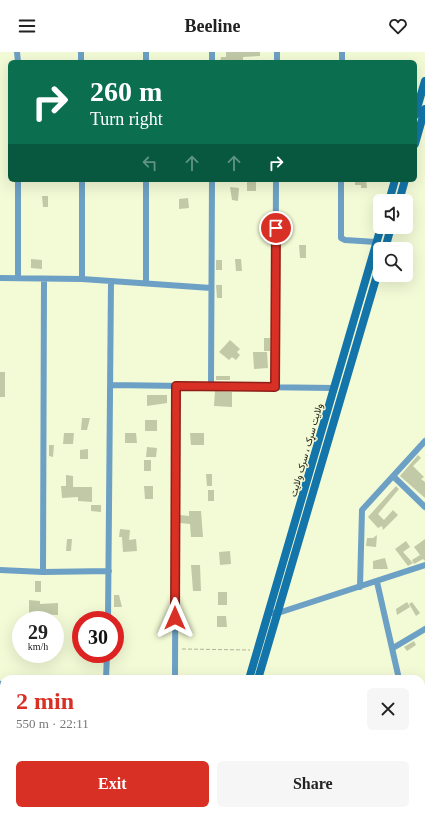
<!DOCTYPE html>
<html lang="en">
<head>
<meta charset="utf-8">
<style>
  body { margin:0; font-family:"Times New Roman",Vazirmatn,serif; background:#f6f6f6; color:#222; height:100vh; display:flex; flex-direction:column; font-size:15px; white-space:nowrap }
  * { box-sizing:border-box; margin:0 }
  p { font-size:13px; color:#767676 }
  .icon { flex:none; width:22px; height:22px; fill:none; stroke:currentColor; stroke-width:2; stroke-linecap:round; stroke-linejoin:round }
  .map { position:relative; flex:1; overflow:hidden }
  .sheet { position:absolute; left:0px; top:623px; width:425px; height:140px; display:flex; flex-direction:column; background:#fff; border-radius:12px 12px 0 0; box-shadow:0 4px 16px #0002 }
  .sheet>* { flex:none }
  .top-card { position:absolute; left:8px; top:8px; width:409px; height:122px; border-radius:6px; box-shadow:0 4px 16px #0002; background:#0b6e4f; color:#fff; overflow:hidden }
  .buttons { position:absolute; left:373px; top:142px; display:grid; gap:8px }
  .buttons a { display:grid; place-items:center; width:40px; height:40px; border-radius:6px; background:#fff; box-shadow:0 4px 16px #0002; font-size:20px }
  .speed { position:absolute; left:12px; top:559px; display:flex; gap:8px; font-size:20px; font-weight:700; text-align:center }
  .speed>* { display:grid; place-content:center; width:52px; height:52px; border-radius:50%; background:#fff; box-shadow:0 4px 16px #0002; line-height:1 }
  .speed small { font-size:10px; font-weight:400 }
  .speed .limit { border:6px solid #d22; background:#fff; color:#111 }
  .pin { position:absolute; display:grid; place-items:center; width:34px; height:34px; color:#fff; margin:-17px; border:2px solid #fff; border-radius:50%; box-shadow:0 1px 4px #0007 }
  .me { position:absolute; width:44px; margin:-22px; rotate:0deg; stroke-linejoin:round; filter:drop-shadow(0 0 3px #0008) }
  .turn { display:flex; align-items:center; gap:14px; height:84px; padding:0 16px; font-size:18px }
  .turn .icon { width:52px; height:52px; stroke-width:2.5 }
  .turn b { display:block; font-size:28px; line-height:34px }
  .lanes { display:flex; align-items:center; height:38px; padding:0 16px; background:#0003; justify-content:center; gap:20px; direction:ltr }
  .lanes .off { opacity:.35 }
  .round { display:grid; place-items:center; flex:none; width:42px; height:42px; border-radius:6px; background:#f6f6f6 }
  .overview { display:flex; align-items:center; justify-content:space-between; height:68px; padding:0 16px }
  h1 { font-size:24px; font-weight:700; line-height:30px; color:#d93025 }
  .button { display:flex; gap:8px; margin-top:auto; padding:8px 16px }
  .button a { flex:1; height:46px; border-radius:6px; background:#d93025; color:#fff; font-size:16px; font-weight:700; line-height:46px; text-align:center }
  .button a+a { background:#f6f6f6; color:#222 }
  header { display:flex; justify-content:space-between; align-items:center; height:52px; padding:0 16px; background:#fff; font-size:18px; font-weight:700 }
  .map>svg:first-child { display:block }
</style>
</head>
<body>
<header><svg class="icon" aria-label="menu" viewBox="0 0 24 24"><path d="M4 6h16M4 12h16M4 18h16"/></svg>Beeline<svg class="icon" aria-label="heart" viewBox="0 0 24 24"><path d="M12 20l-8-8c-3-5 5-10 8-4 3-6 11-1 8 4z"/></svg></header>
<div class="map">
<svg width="425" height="763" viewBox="0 0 425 763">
  <rect width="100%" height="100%" fill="#f3fad6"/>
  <path fill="#c2c9a7" d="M226,0h34v4l-17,1v5h-23l1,-5h5z
    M247,128h9v11h-9z
    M355,128h11l1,8h-6v-3h-6z
    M230,135l9,1 -1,13 -6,-1z
    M42,144h6v11h-5z
    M188,146l1,10 -10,1v-10z
    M299,193h7v13h-6z
    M31,207l11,1v9l-11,-1z
    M235,207h6l1,12h-6z
    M216,208h6v10h-6z
    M216,233h6v13h-5z
    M264,286h6v13h-6z
    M230,288l10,9 -3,3 3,3 -4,5 -4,-3 -3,3 -10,-8z
    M253,300h14l1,16 -14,1z
    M0,320h5v25h-5z
    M216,324h14v4h-14z
    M215,339l17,1v15l-18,-1z
    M147,343h20v8l-20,3z
    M82,366h8l-3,12h-6z
    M145,368h12v11h-12z
    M64,381h10l-1,11h-10z
    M125,381h11l1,10h-12z
    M190,381h14v12h-13z
    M49,393h5l-1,12 -4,-1z
    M147,395l10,1 -1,9h-10z
    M88,397v10h-8v-9z
    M418,403l3,3 -8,8 11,11 -3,2 4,3v16l-25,-22z
    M144,408h7v11h-7z
    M206,422h6v12h-5z
    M66,423l7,1v11h19v15l-14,-1v-4l-16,1 -1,-12h5z
    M144,434h9v13h-8z
    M396,434l3,3 -21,25 6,6 9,-10 5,5 -15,15 -1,-4 -4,2 -10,-11z
    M208,438h6v11h-6z
    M91,453h10v7l-10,-1z
    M189,459h12l2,26h-12l-1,-13 -10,-1v-8l9,1z
    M120,477l10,1 -1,10 7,-1 1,12 -14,1 -1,-15h-3z
    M377,483l-1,12 -10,-1 1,-8h6z
    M67,487h5l-1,12h-5z
    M425,487v22l-2,-2 -9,5 -2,-4 8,-5 -6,-8z
    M406,489l4,6 -7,5 10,11 -5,3 -13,-17z
    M230,499l1,13 -11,1 -1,-13z
    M385,506l3,11h-15v-8z
    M191,513h9l1,26h-8z
    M35,529h6v11h-6z
    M218,540h9v13h-9z
    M114,543h5l3,12h-8z
    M29,548l11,1v3l18,-1v12l-29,-1z
    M407,550l3,5 -13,8 -1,-6z
    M412,550l8,11 -4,3 -7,-12z
    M217,564h9l1,11h-10z
    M414,589l2,4 -9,6 -3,-4z"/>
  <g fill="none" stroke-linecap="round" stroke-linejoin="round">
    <path stroke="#b0b598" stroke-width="1" stroke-dasharray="4 2" stroke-linecap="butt" d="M182,597l68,1"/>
    <path stroke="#6ca0c4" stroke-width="6" d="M17,0l1,10
      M81,0v10
      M146,0v10
      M212,0v10
      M277,10v-10
      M342,10v-10
      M82,128v99
      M146,128v103
      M341,128v58l4,2 31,2
      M0,226l82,1 129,9
      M18,226v-98
      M44,227l-1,293 66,-1
      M111,333l223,3
      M211,334l1,-206
      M275,335l1,-207
      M393,424l32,31
      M0,518l43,2
      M377,530l22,97
      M360,535l2,-77 63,-69
      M269,561h9l147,-48
      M108,568l3,-339
      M393,596l32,-19
      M106,627l1,-25
      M175,627l1,-293
      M0,632l4,6
      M421,679l4,-2
      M4,763v-12
      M60,763v-4
      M338,763v-4
      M406,763v-4"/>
    <path stroke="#1375a9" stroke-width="8" d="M415,63l10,-34
      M415,92l10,-35
      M389,149l6,-21
      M399,149l6,-21
      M385,197l6,-22
      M249,627l132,-452
      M258,627l122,-414
      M207,763l2,-4
      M217,763l1,-4"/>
  </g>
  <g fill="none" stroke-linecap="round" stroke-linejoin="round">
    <defs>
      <path id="route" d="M175,566l1,-232 99,1 1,-159"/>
    </defs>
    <use href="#route" stroke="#8d1f18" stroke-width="10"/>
    <use href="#route" stroke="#d93025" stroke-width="7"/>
  </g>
  <g text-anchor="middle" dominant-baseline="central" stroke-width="3" stroke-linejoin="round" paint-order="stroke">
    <g font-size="10" fill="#16180b" stroke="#f3fad6">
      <text transform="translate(306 398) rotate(-74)">ولایت سړک ، سرک ولایت</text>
    </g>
  </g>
</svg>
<div class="buttons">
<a><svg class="icon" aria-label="sound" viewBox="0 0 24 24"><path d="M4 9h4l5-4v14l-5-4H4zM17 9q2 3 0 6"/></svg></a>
<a><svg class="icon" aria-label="search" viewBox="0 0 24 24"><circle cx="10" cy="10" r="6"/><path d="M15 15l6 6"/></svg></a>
</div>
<div class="speed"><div>29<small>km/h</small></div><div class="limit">30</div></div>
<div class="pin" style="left:276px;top:176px;background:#d93025"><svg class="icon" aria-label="arrive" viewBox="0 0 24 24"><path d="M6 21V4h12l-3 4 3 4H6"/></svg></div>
<svg class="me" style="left:175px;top:566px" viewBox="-20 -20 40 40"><path d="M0-17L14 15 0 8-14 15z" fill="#d93025" stroke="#fff" stroke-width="4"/></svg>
<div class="top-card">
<div class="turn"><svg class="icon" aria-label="right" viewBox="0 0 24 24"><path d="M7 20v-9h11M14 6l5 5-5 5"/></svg><div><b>260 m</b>Turn right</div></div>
<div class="lanes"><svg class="icon off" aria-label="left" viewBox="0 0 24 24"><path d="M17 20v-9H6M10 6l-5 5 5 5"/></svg><svg class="icon off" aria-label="ahead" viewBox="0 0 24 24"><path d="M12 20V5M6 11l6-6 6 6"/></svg><svg class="icon off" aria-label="ahead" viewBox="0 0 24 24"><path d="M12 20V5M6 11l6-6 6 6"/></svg><svg class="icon" aria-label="right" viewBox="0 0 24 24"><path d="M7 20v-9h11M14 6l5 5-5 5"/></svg></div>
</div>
<section class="sheet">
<div class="overview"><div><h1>2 min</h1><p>550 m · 22:11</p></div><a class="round"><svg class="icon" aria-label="close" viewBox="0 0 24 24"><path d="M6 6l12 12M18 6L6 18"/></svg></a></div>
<div class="button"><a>Exit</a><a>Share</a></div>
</section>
</div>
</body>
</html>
